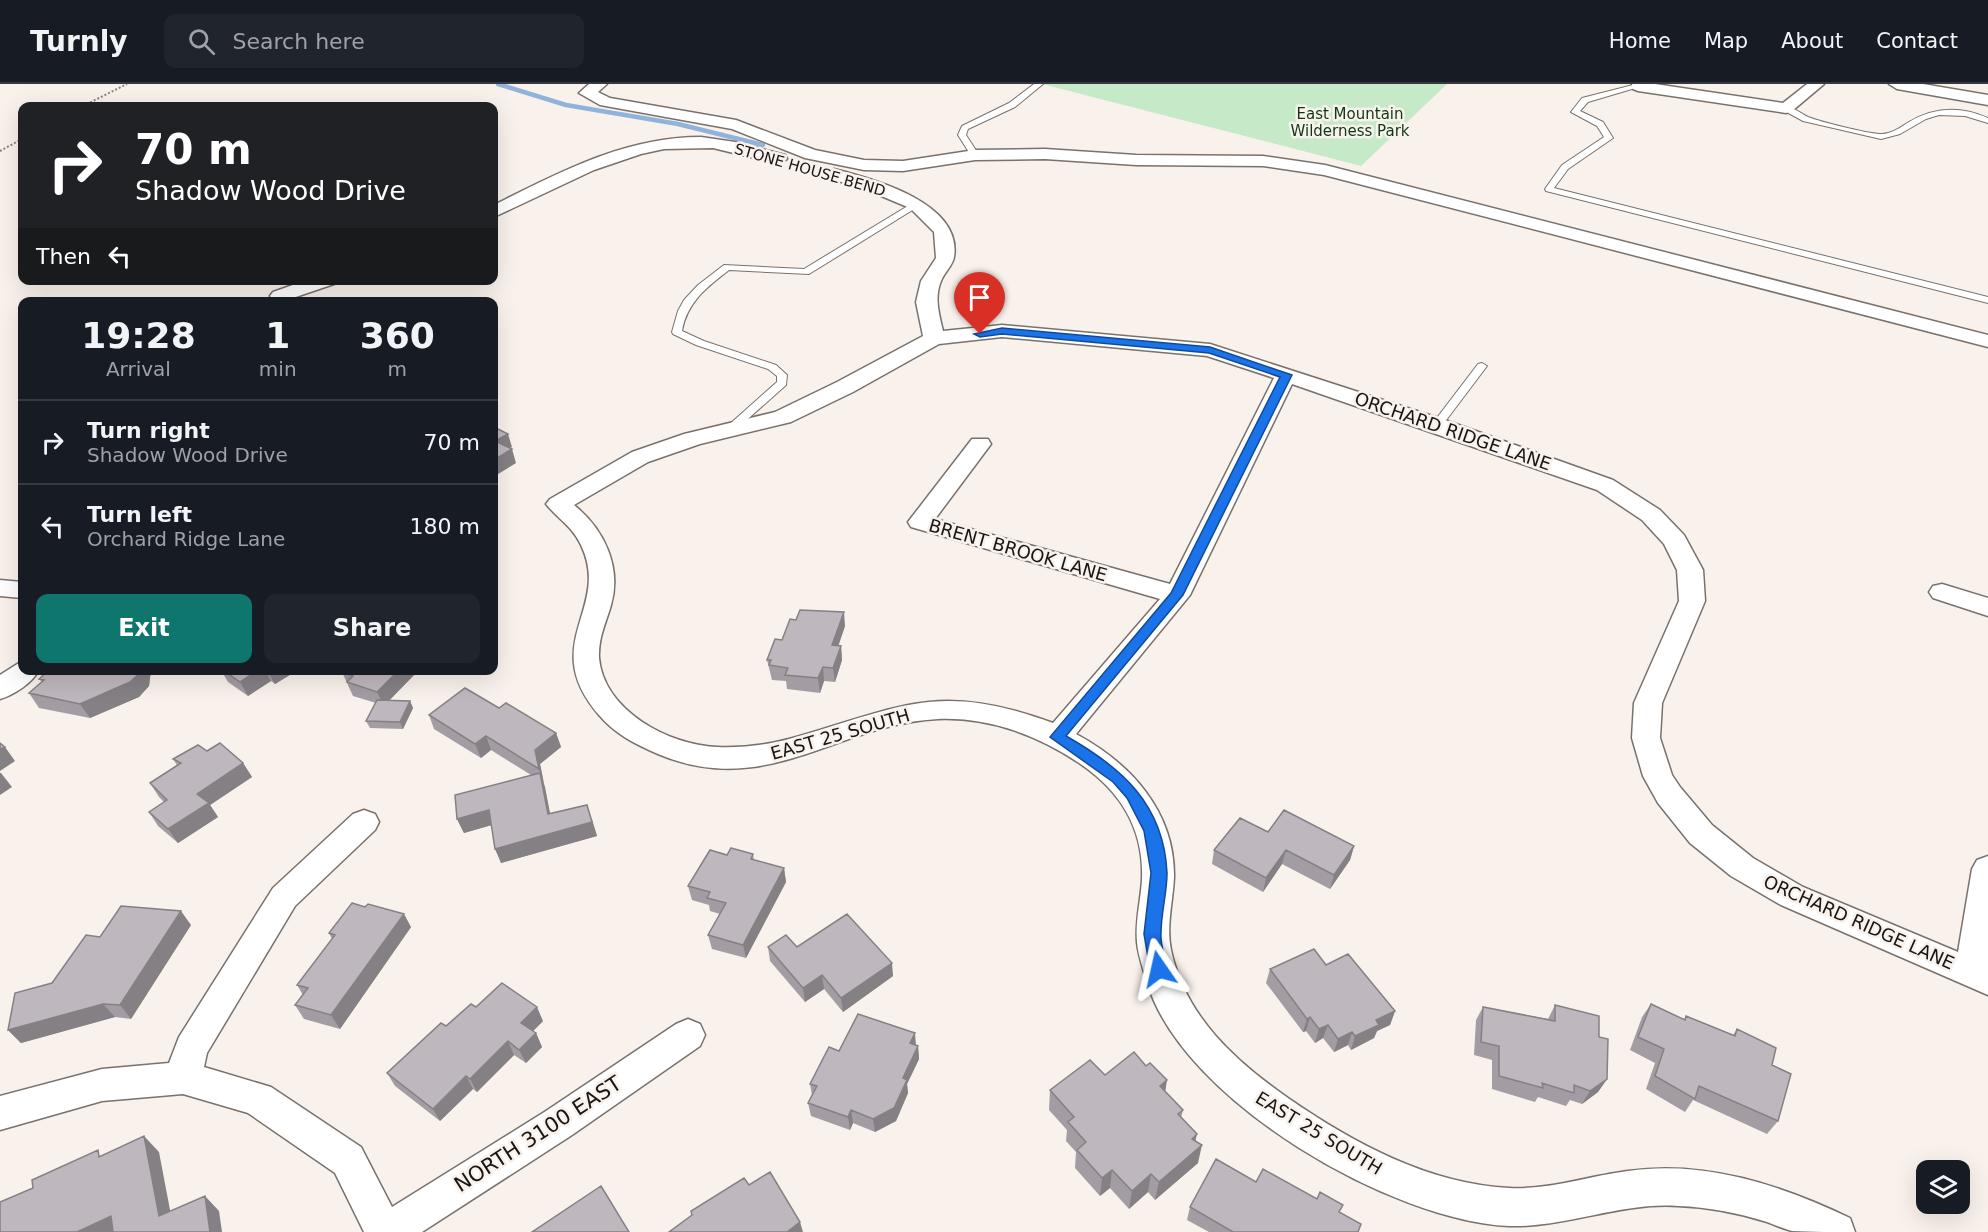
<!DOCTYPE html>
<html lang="en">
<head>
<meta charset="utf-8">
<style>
  body { margin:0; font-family:"DejaVu Sans",sans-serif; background:#20242c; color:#f1f3f6; height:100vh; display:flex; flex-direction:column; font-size:22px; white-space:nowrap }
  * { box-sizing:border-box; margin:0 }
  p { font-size:20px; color:#9ea1a6 }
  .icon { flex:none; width:33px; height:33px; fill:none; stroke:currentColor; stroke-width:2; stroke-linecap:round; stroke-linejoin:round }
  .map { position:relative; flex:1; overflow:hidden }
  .side { position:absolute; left:18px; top:213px; width:480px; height:378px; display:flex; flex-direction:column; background:#171b24; border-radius:12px; box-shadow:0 6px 24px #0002 }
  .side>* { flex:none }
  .guide { position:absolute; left:18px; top:18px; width:480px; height:183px; border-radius:12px; box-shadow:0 6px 24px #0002; background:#202124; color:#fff; overflow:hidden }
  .tools { position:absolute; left:1916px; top:1076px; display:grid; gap:12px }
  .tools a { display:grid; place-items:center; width:54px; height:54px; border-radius:12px; background:#171b24; box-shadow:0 6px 24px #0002; font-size:30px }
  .pin { position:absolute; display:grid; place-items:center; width:51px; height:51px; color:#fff; margin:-62px -26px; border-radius:50% 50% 50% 0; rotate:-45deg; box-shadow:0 0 6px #0007 }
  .pin .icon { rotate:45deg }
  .me { position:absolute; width:66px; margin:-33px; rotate:349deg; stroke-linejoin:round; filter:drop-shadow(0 0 4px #0008) }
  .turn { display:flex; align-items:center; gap:21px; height:126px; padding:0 18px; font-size:27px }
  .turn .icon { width:78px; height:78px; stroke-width:2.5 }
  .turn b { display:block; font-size:42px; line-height:51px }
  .then { display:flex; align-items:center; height:57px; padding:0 18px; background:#0003; gap:12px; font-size:22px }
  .eta { display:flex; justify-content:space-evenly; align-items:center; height:102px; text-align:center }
  .eta b { font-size:36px; font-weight:700; line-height:42px }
  .primary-button { display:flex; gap:12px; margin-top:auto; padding:12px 18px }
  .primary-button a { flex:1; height:69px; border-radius:12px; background:#0f766e; color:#fff; font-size:24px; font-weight:700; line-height:69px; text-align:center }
  .primary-button a+a { background:#20242c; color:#f1f3f6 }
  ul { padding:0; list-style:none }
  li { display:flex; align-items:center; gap:18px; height:84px; padding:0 18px; border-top:2px solid #363941 }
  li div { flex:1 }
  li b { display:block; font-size:22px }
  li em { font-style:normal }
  header { display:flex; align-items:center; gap:36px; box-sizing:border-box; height:84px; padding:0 30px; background:#171b24; border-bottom:2px solid #363941 }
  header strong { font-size:28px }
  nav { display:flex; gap:33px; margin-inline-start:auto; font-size:21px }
  .search { width:420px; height:54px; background:#20242c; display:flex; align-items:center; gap:15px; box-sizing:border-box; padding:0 21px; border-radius:12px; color:#9ea1a6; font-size:22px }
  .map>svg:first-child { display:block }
</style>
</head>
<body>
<header>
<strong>Turnly</strong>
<div class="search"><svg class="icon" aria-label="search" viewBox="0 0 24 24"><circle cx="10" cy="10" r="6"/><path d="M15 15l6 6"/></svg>Search here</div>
<nav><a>Home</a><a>Map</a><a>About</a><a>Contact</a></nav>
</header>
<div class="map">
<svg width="1988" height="1148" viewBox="0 0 1988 1148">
  <rect width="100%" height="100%" fill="#f9f1eb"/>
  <path fill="#c6e9c8" d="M1042,0h405l-86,82z"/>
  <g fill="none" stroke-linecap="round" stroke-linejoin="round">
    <path stroke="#90b3db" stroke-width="4.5" d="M498,0l68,21 112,19 85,21"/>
    <defs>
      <path id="service" d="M1034,0h9l-28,23 -47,22 -2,6 13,20 -7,2 -14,-22 4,-9 47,-23z
        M1637,0l5,2 -54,16 -8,9 23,11 10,16 -45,31 -14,19 434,109v6l-442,-112 -1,-2 17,-24 42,-28 -7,-11 -26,-14 11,-14z
        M1783,22c9,0 17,7 25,11 13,5 57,16 72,17 10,1 21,-7 29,-12 25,-15 52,-16 79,-4v5l-23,-7 -26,-1 -13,4 -26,15 -19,5 -78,-18 -20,-11z
        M916,117l4,3 -1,2 -110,68 -80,-4c-22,17 -42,32 -47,61l22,10 72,24 11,10 -1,10 -55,49h-8v-4l54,-48v-6l-9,-7 -72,-24 -23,-11 -1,-2 6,-21 6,-11 14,-15 26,-20 80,4z
        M1482,279l5,3 -46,61h-8v-4l45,-59z"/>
      <path id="minor" d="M589,0h18l-9,8 12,6 126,22 79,30 49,10 39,1 72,-11 70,-1 91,6 127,1 62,9 663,170v12l-664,-172 -61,-9 -127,-1 -91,-6 -70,1 -72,11 -39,-1 -59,-12 -73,-29 -132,-24 -21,-12z
        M1632,0h23l128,19 24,-19h17l-32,27 -6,2 -148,-22 -5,-2z
        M1889,0h34l65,11v10l-91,-16z
        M701,53l34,5 50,13 2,4 -8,5 -66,-16 -49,1 -23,5 -47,16 -100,47v-12c66,-33 131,-68 207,-68z
        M834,85c40,10 129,34 120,88 -1,8 -10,16 -13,24 -7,17 -2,33 2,50l59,-6 208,19 235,76 168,60 47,30 24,25 19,35 2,31 -43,102 -2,35 12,37 8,12 32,38 41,33 50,29 155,65 14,-83 5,-9 11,-4v139l-207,-90 -50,-29 -41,-33 -32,-40 -15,-27 -11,-38 2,-35 45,-102 -2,-31 -13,-26 -22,-24 -45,-30 -305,-106 -102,211 -114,139c54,29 99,77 98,143 -1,24 -8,49 -3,73 14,66 64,111 117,148 65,45 141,86 221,90 41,2 79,-12 119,-17 77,-11 153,14 222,47l5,14c-19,0 -44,0 -63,-1 -8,-2 -17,-6 -25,-9 -29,-9 -59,-15 -89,-16 -58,-4 -112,22 -169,20 -117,-5 -325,-125 -361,-241 -4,-14 -10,-29 -11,-43 -2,-22 4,-42 5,-63 2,-49 -21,-87 -60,-114 -42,-29 -92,-48 -144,-46 -101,5 -171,81 -280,35 -23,-10 -43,-20 -59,-39 -62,-72 13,-106 -18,-170 -8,-18 -24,-27 -35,-41l4,-5 82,-47 52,-18 91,-22 62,-30 86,-46 -7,-34 5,-21 15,-23 -2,-26 -24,-24 -48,-20 -34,-10 -3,-4zM1002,253l205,19 67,22 -104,206 -235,-65 56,-75 -3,-5h-16l-64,83 3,5 249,72 -107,124c-116,-43 -154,-15 -264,16 -23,6 -48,9 -72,8 -48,-2 -113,-36 -118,-89 -1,-20 7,-35 12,-53 11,-38 -7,-76 -37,-100l74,-43 52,-18 91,-22 62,-30 86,-48z
        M307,196h29l-2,4 -53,18 -8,-2 -3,-4 3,-4z
        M0,496l22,2v16l-22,-2z
        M1942,500l46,14v18l-55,-18 -4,-6 4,-6z
        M22,577v9h17c-7,13 -25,25 -39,29v-24z
        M364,726l11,4 4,8 -4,8 -80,76 -88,147 -3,14 67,20 90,60 31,60 154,-96 130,-87 12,-5 12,5 5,11 -5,11 -128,89 -150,97h-58l-29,-59 -87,-60 -65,-19 -81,7 -102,29v-34l102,-27 67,-6 10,-26 94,-149 80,-74z"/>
    </defs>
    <use href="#service" stroke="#79726c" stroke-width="2"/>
    <use href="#minor" stroke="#79726c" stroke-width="3"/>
    <path stroke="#88837f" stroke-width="2" stroke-dasharray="2 2" stroke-linecap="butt" d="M83,22l44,-22
      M0,67l22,-12"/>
    <use href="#service" fill="#fff" fill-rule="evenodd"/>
    <use href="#minor" fill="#fff" fill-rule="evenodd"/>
  </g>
  <path fill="#a39da3" d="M845,542l-7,19 3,1 1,14 -7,22 -11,-1 -4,12 -33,-4 -1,-8 -14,-1 -5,-20 15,-20z
    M49,586h102l-2,16 -10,11 -49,21 -51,-10 -10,-15 13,-11 -3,-3z
    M221,586h77l-23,14 -4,-3 -23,15 -20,-14z
    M344,586h73v2l-28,28 21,1 3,7 -10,21 -33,-1 -4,-7 10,-18 -23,-7 -11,-24z
    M499,624l57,25 5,14 -21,17 10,50 42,5 5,17 -96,27 -9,-38 -28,8 -7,-14 74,-44 -40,-25 -10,8 -47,-29 -5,-14z
    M207,667l36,12 9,14 -42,28 8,12 -40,26 -20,-17 -9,-14 15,-10 -5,-5 -9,-14 27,-18 -4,-6z
    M1268,748l86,14 -4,14 -20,29 -48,-25 -19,28 -51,-28 2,-14z
    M753,770l1,6 30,8 2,14 -40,76 -34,-9 -4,-14 12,-21 -10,-3 -1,-6 -17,-5 -4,-14 39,-31z
    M365,823l46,20 -71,102 -36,-10 -9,-14 8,-10 -6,-10 35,-46 -3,-6z
    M191,841l-60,94 -16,-2 -94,26 -13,-13 44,-47 48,-46z
    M768,863h29l96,29 -50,36 -19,-23 -19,13 -35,-41z
    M1326,881l69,46 -5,14 -13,6 -3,7 -23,12 -3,-5 -14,7 -11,-14 -8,5 -9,-12 -3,1 -37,-49 4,-14z
    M1651,920l33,16 2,-4 47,19 4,-6 35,36 6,56 -11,13 -74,-34 -8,12 -39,-23 9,-26 -25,-13 12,-33z
    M1555,921l44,32 8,42 -9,13 -16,12 -12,-4 -4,6 -28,-9 -3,5 -43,-13v-29l-18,-5 2,-35 7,-13 65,12z
    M476,923l67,14 -10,10 3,2 6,14 -16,16 -12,-8 -37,37 -4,-3 -33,32 -45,-35 -8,-13 59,-47z
    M916,961l2,1 1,13 -12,25 1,9 -12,28 -21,11 -22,-9 -3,7 -39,-14 -3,-13 4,-8 -2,-11 29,-33z
    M1050,1006l115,2 18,18 -2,8 15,23 2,22 -43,37 -7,-8 -19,17 -19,-21 -10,8 -25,-28 1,-16 -10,-11 1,-11 -18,-20z
    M1256,1098l61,17 23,13 18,20h-149l-22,-12 3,-13z"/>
  <path fill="#858084" d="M508,350l4,13 -13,8 -4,-14z
    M512,365l4,14 -21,13 -1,-4v-12z
    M844,528l1,14 -11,33 -2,-14z
    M841,562l1,14 -7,22 -2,-14z
    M823,583l1,14 -4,12 -2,-15z
    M141,586h10l-2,16 -10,11 -49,21 -10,-14z
    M258,586h7l6,11 -23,15 -8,-14z
    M267,586h31l-23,14z
    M399,586h18v2l-33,34 -7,-14z
    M410,617l3,7 -10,21 -3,-7z
    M556,649l5,14 -21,17 4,19 -5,-14 -4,-19z
    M486,652l5,14 -10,8 -6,-14z
    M5,663l10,14 -15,10v-22z
    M243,679l9,14 -42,28 8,12 -40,26 -10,-14 29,-35z
    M0,689h1l11,14 -12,8z
    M540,689l5,14 8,42 -5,-15z
    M587,721l10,31 -96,27 -6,-14z
    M489,726l6,14 -31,9 -7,-14z
    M1354,762l-4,14 -20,29 4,-14z
    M1286,766l-4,14 -19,28 3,-14z
    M784,784l2,14 -40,76 -3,-13z
    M181,827l10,14 -60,94 -11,-14z
    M404,830l7,13 -71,102 -9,-14z
    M892,879l1,13 -50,36 -2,-14z
    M822,891l2,14 -19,13 -2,-14z
    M103,920l12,13 -94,26 -13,-13z
    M537,923l6,14 -15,15 -7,-13z
    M1395,927l-5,14 -13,6 -3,7 -23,12 4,-14 21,-16z
    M1310,933l-4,14 -3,1 4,-13z
    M1328,941l-5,13 -8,5 4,-14z
    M1352,948l-4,13 -14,7 4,-13z
    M536,949l6,14 -16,16 -7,-13z
    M915,949l1,13 -6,-3z
    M508,957l6,14 -37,37 -7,-13z
    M918,962l1,13 -12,25 1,9 -12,28 -21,11 -2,-13 30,-41z
    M466,992l7,13 -33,32 -7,-12z
    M1607,995l-9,13 -16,12 8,-13z
    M1167,996l-3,20 -4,-14z
    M851,1026l2,13 -3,7 -2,-13z
    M1197,1050l-4,18 9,-7 -4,18 -43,37 4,-18 33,-43z
    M144,1052l15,16 15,79 -15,-15z
    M1112,1086l-2,18 -10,8 2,-18z
    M1151,1090l-3,18 -19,17 3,-18z
    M205,1112l14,15 3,21h-12z
    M111,1132l13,16h-47z
    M800,1138l3,10h-16z"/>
  <path fill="#beb7bd" stroke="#858084" stroke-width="1.5" d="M494,343l14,7 -13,7 17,8 -18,11z
    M800,526l44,2 -12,33 9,1 -8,22 -10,-1 -5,11 -33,-3 3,-7 -19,-3 2,-5h-4l8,-21 7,1 8,-21 6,1z
    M49,586h92v2l-11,10 -50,22 -51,-11 15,-13 -5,-1z
    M223,586h35l-18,12z
    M344,586h55l-22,22 -30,-10 6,-6 -11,-4z
    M465,604l34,20 7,-5 50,30 -21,17 4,19 -53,-33 -11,8 -46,-29z
    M377,616l33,1 -10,21 -34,-1z
    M0,659l5,4 -5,2z
    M220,659l23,20 -46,31 12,9 -41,26 -19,-17 18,-12 -17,-17 31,-20 -8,-4 25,-14 9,6z
    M540,689l8,41 39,-9 5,17 -97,27 -6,-39 -32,9 -2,-24z
    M1284,726l70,36 -20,29 -48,-25 -20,28 -52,-28 26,-32 28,14z
    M731,764l22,6 -2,5 33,9 -41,77 -35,-10 18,-32 -19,-5 3,-6 -22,-6 22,-36 17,5z
    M352,819l13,4 3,-3 36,10 -73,101 -36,-10 13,-17 -11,-3 38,-50 -6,-2z
    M121,822l60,5 -61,94 -17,-1 -95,26 7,-37 37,-10 34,-48 14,2z
    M847,830l45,49 -51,35 -19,-23 -19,13 -35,-41 18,-12 11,12z
    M1314,865l12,16 22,-11 47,57 -19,9 3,5 -24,11 -3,-4 -14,7 -10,-14 -9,4 -9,-12 -3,2 -37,-50z
    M502,899l35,24 -16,16 15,10 -17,17 -11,-9 -38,38 -4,-3 -33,33 -46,-36 54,-50 5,3 25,-22 5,3z
    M1651,920l34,16 1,-4 49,20 2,-7 39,19 -4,17 19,9 -13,47 -79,-35 -4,13 -40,-23 9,-27 -26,-12z
    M1555,921l44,11v21l9,2 -1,40 -17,12 -16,-6v8l-32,-10 1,5 -44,-12v-30l-18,-4 2,-35 72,14z
    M858,930l57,19 -5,10 8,3 -15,32 4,2 -13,28 -21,11 -22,-9 -3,7 -40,-14 9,-17 -7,-2 19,-37 10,4z
    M1134,968l12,14 4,-3 17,17 -7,6 23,24 -5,4 19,20 -5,5 10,6 -43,37 -8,-8 -19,17 -20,-21 -10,8 -25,-28 9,-8 -18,-20 6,-5 -24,-27 40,-30 15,15z
    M144,1052l15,80 46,-20 5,36h-97l-2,-16 -34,16h-77v-30l33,-14 -1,-8 66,-30 1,7z
    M1216,1075l40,23 7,-13 54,30 3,-7 23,13 -4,7 22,12 -3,8h-125l-43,-25z
    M770,1088l30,50 -13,10h-118l23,-17 -1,-4 53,-33 5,7z
    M601,1102l28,46h-97z"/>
  <path fill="#1a73e8" stroke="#114b97" stroke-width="1.5" d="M1002,244l208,19 82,28 -109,220 -117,141c55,31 98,68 101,137 0,20 -6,40 -6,60 -1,11 4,24 6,36l-2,5 -6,2 -6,-2 -3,-5 -6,-35 7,-61 -7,-42 -17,-33 -14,-16 -63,-45 121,-144 109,-216 -71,-24 -207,-19 -22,3 -6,-3z"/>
  <g text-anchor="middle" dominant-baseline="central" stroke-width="5" stroke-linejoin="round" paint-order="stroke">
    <g font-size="15" fill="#0b3914" stroke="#f9f1eb">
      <text x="1350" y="30">East Mountain<tspan x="1350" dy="17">Wilderness Park</tspan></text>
    </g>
    <g font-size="15" fill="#181614" stroke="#f9f1eb">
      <text transform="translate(810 86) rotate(16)">STONE HOUSE BEND</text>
    </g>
    <g font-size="18" fill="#181614" stroke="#f9f1eb">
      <text transform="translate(1453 347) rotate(19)">ORCHARD RIDGE LANE</text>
      <text transform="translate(1018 466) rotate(16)">BRENT BROOK LANE</text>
      <text transform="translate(840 650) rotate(-16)">EAST 25 SOUTH</text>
      <text transform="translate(1859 838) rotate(24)">ORCHARD RIDGE LANE</text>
      <text transform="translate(1319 1049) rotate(31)">EAST 25 SOUTH</text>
    </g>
    <g font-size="21" fill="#181614" stroke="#f9f1eb">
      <text transform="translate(538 1050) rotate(-33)">NORTH 3100 EAST</text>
    </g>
  </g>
</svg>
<div class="tools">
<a><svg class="icon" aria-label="layers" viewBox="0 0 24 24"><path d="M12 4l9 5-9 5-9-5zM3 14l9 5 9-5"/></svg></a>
</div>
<div class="pin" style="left:980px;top:250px;background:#d93025"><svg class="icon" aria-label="arrive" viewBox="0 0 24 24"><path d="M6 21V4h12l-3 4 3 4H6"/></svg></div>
<svg class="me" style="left:1159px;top:885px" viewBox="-20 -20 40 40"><path d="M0-17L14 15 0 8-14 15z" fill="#1a73e8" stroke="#fff" stroke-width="4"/></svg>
<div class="guide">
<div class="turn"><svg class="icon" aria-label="right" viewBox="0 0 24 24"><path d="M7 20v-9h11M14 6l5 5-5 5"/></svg><div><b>70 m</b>Shadow Wood Drive</div></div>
<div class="then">Then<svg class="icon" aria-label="left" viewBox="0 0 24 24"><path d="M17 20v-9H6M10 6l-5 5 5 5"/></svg></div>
</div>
<section class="side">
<div class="eta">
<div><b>19:28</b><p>Arrival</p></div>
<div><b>1</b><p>min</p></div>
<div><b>360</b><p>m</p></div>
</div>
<ul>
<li><svg class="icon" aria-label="right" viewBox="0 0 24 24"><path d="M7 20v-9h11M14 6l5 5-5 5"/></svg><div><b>Turn right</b><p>Shadow Wood Drive</p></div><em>70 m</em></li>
<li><svg class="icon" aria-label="left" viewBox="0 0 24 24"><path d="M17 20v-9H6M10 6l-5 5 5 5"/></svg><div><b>Turn left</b><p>Orchard Ridge Lane</p></div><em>180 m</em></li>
</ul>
<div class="primary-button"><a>Exit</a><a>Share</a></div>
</section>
</div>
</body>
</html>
